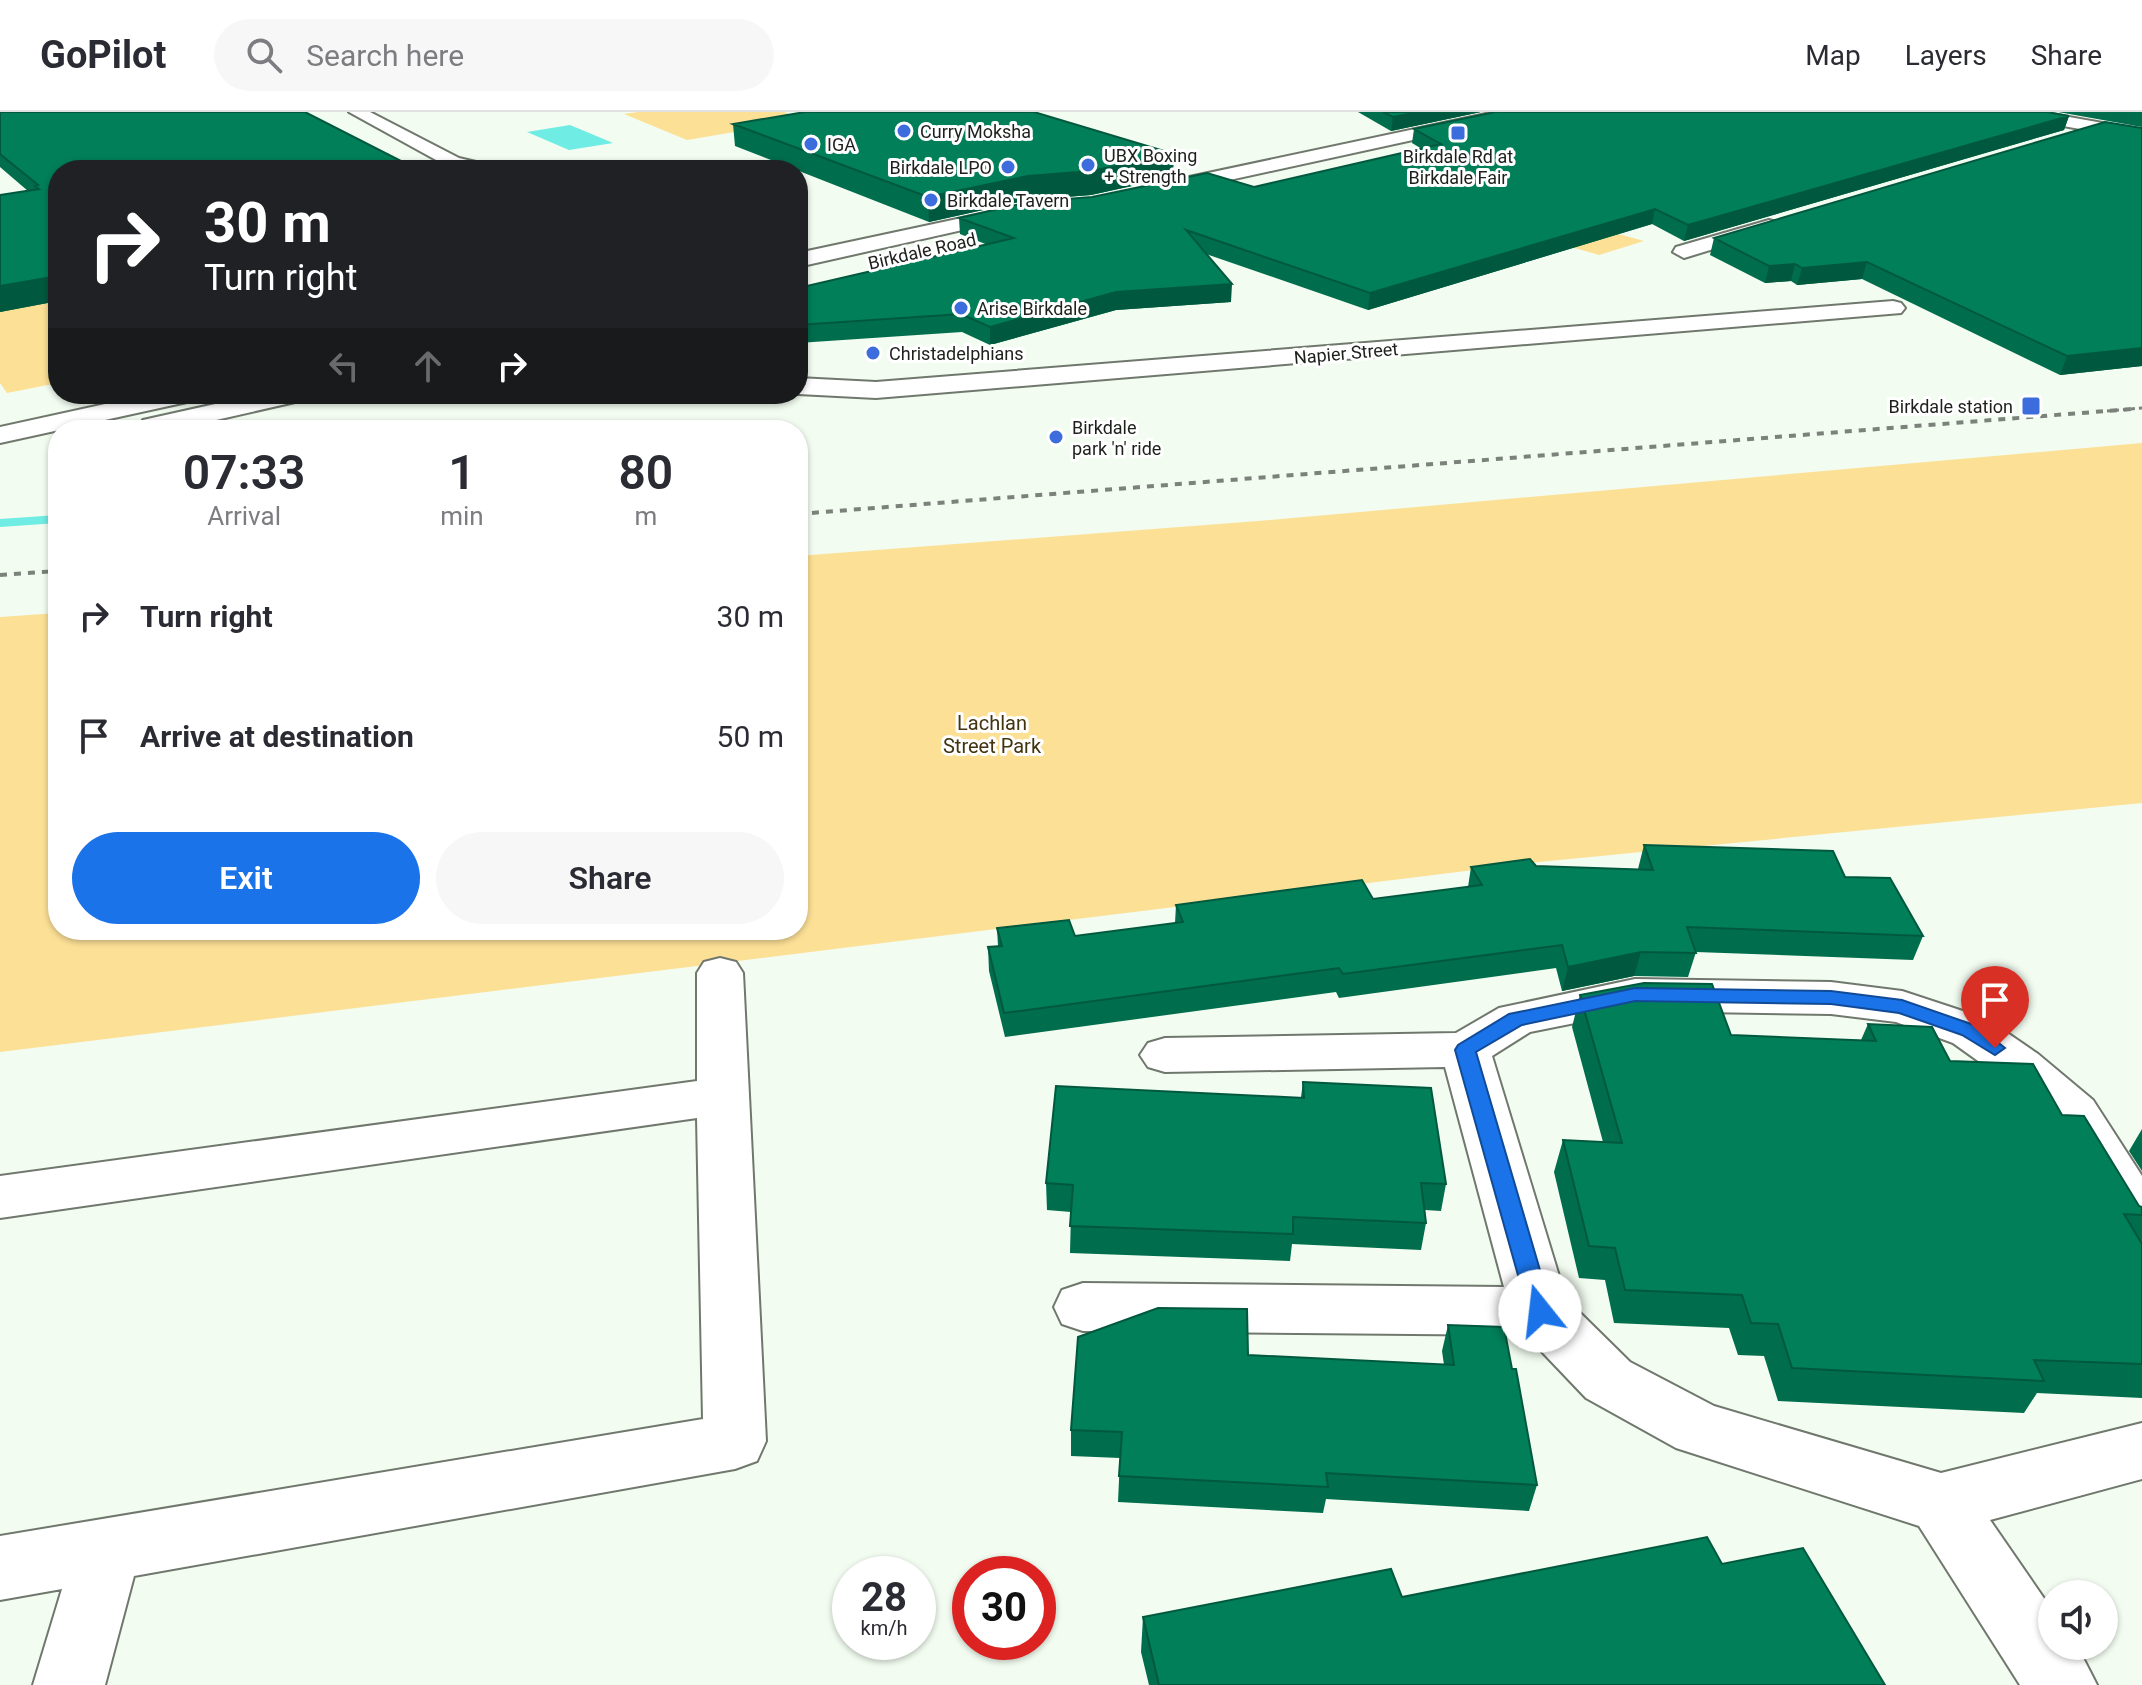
<!DOCTYPE html>
<html lang="en">
<head>
<meta charset="utf-8">
<style>
  body { margin:0; font-family:Roboto,sans-serif; background:#f7f7f7; color:#2b2b33; height:100vh; display:flex; flex-direction:column; font-size:30px; white-space:nowrap }
  * { box-sizing:border-box; margin:0 }
  p { font-size:26px; color:#7c7c81 }
  .icon { flex:none; width:44px; height:44px; fill:none; stroke:currentColor; stroke-width:2; stroke-linecap:round; stroke-linejoin:round }
  .map { position:relative; flex:1; overflow:hidden }
  .side { position:absolute; left:48px; top:308px; width:760px; height:520px; display:flex; flex-direction:column; background:#fff; border-radius:32px; box-shadow:0 2px 6px #0004 }
  .side>* { flex:none }
  .top-card { position:absolute; left:48px; top:48px; width:760px; height:244px; border-radius:32px; box-shadow:0 2px 6px #0004; background:#202124; color:#fff; overflow:hidden }
  .buttons { position:absolute; left:2038px; top:1468px; display:grid; gap:16px }
  .buttons a { display:grid; place-items:center; width:80px; height:80px; border-radius:50%; background:#fff; box-shadow:0 2px 6px #0004; font-size:40px }
  .speed { position:absolute; left:832px; top:1444px; display:flex; gap:16px; font-size:40px; font-weight:700; text-align:center }
  .speed>* { display:grid; place-content:center; width:104px; height:104px; border-radius:50%; background:#fff; box-shadow:0 2px 6px #0004; line-height:1 }
  .speed small { font-size:20px; font-weight:400 }
  .speed .limit { border:12px solid #d22; background:#fff; color:#111 }
  .pin { position:absolute; display:grid; place-items:center; width:68px; height:68px; color:#fff; margin:-82px -34px; border-radius:50% 50% 50% 0; rotate:-45deg; box-shadow:0 0 8px #0007 }
  .pin .icon { rotate:45deg }
  .me { position:absolute; width:88px; margin:-44px; rotate:344deg; stroke-linejoin:round; filter:drop-shadow(0 0 6px #0008) }
  .turn { display:flex; align-items:center; gap:28px; height:168px; padding:0 24px; font-size:36px }
  .turn .icon { width:104px; height:104px; stroke-width:2.5 }
  .turn b { display:block; font-size:56px; line-height:68px }
  .lanes { display:flex; align-items:center; height:76px; padding:0 24px; background:#0003; justify-content:center; gap:40px; direction:ltr }
  .lanes .off { opacity:.35 }
  .eta { display:flex; justify-content:space-evenly; align-items:center; height:136px; text-align:center }
  .eta b { font-size:48px; font-weight:600; line-height:56px }
  .action { display:flex; gap:16px; margin-top:auto; padding:16px 24px }
  .action a { flex:1; height:92px; border-radius:48px; background:#1a73e8; color:#fff; font-size:32px; font-weight:600; line-height:92px; text-align:center }
  .action a+a { background:#f7f7f7; color:#2b2b33 }
  ul { padding:0; list-style:none }
  li { display:flex; align-items:center; gap:24px; height:120px; padding:0 24px }
  li div { flex:1 }
  li b { display:block; font-size:30px }
  li em { font-style:normal }
  header { display:flex; align-items:center; gap:48px; box-sizing:border-box; height:112px; padding:0 40px; background:#fff; border-bottom:2px solid #e1e1e2 }
  header strong { font-size:38px }
  nav { display:flex; gap:44px; margin-inline-start:auto; font-size:28px }
  .search { width:560px; height:72px; background:#f7f7f7; display:flex; align-items:center; gap:20px; box-sizing:border-box; padding:0 28px; border-radius:44px; color:#7c7c81; font-size:30px }
  .map>svg:first-child { display:block }
</style>
</head>
<body>
<header>
<strong>GoPilot</strong>
<div class="search"><svg class="icon" aria-label="search" viewBox="0 0 24 24"><circle cx="10" cy="10" r="6"/><path d="M15 15l6 6"/></svg>Search here</div>
<nav><a>Map</a><a>Layers</a><a>Share</a></nav>
</header>
<div class="map">
<svg width="2142" height="1573" viewBox="0 0 2142 1573">
  <rect width="100%" height="100%" fill="#f2fcf0"/>
  <path fill="#fce096" d="M638,0h146l21,8 -118,20 -63,-26z
    M1497,89l147,40 -45,14 -114,-33z
    M58,180v91l-51,10 -7,-10v-80z
    M2142,331v360l-603,59 -1539,190v-435l58,-4v317h740v-374l460,-35z"/>
  <path fill="#6fece3" d="M570,13l43,18 -44,7 -42,-18z"/>
  <g fill="none" stroke-linecap="round" stroke-linejoin="round">
    <path fill="#6fece3" fill-rule="evenodd" d="M58,403v8l-58,4v-8z"/>
    <defs>
      <path id="minor" d="M2005,0h36l101,18v10l-129,-23z
        M1769,108l7,2 3,4 -3,4 -92,28 -11,-6 3,-5z
        M1893,189l8,2 4,5 -4,5 -1025,85 -78,-4v-16l78,4z
        M720,846l16,4 7,11 23,468 -9,20 -22,8 -601,107 -29,109h-72l29,-96 -62,11v-64l703,-117 -6,-301 -697,100v-42l697,-95v-108l7,-11z
        M1635,867l196,3 71,9 85,28 51,35 55,46 49,76v67l-20,-6 -65,-111 -55,-48 -49,-35 -57,-21 -65,-8 -196,-3 -105,21 -38,24 74,243 64,63 84,44 227,67 201,-50v56l-152,41 62,90v36h25l20,39h-77l-101,-159 -243,-78 -90,-50 -60,-63 -443,-4 -21,-7 -8,-17 8,-17 21,-7 421,4 -59,-220 -280,5 -17,-5 -8,-12 8,-12 17,-5 291,-5 43,-25z"/>
      <path id="tertiary" d="M349,0h21l89,46 34,8 2,4h-32l-16,-4z"/>
      <path id="primary" d="M1495,0h31l-8,5 -357,78 -10,-6 10,-6z
        M1018,94l10,6 -3,4 -227,51v-14z
        M151,282h49l-4,6 -9,2 -187,41v-16z
        M260,282h48l-4,6 -132,30h-30l-3,-4 4,-6z"/>
    </defs>
    <use href="#minor" stroke="#70786d" stroke-width="4"/>
    <use href="#tertiary" stroke="#70786d" stroke-width="4"/>
    <use href="#primary" stroke="#70786d" stroke-width="4"/>
    <use href="#minor" fill="#fff" fill-rule="evenodd"/>
    <use href="#tertiary" fill="#fff" fill-rule="evenodd"/>
    <use href="#primary" fill="#fff" fill-rule="evenodd"/>
    <path stroke="#7c827b" stroke-width="3" stroke-dasharray="4 4" stroke-linecap="butt" d="M2107,299l35,-3"/>
    <path stroke="#7c827b" stroke-width="4" stroke-dasharray="7 7" stroke-linecap="butt" d="M798,402l1334,-105
      M0,463l58,-4"/>
  </g>
  <path fill="#006d4d" d="M0,0l405,51 2,7h-349v131l-58,11v-117l28,-4 -28,-24z
    M1358,0h123l-90,19z
    M2058,0h84v15z
    M2069,4l-5,14 -380,111 -32,-17 -284,86 -162,-56 25,48 -115,8 -126,35 -28,-13 -164,11v-55l190,-43 -28,-11 -1,-16 295,-31 168,-38 -10,-6 2,-14z
    M733,12l440,53 -82,18 -63,5 -99,22 -194,-76z
    M2142,16v238l-82,9 -198,-96 -65,6 -6,-4 -26,2 -55,-28 4,-17z
    M1644,733l201,32 78,59 -10,24 -217,-8 -8,25 -54,-1 -72,15 -6,-23 -217,30 -3,-6 -331,45 -16,-66 -1,-24 10,-1 -1,-18 78,8 100,-13 1,-18 197,-6 95,-12 3,-20 65,-1 102,3z
    M1580,883l151,40 130,5 7,-16 82,37 112,54 77,91 3,1v191l-105,-5 -13,20 -246,-12 -14,-45 -26,-1 -9,-27 -115,-5 -9,-43 -26,-2 -25,-106 9,-32 40,2 -31,-115z
    M1303,970l143,102 -5,27 -16,-1 1,13 -5,27 -129,-6 -2,17 -220,-8 1,-41 -24,-2 -1,-27 255,-86z
    M2142,1017v42l-13,-20z
    M1448,1213l64,44 25,116 -8,26 -203,-12 -3,14 -205,-11 2,-44 -49,-2v-26l177,-75 196,10 -2,-14z
    M1722,1452l163,121h-736l-8,-33 2,-35 259,-20z"/>
  <path fill="#00593e" d="M1418,0h63l-90,19 2,-14z
    M2069,4l-5,14 -380,111 4,-16z
    M1174,42l-1,23 -82,18 -63,5 -99,22 -1,-25 100,-21z
    M405,51l2,7h-45z
    M1655,97l-3,15 -284,86 2,-17z
    M1867,150l-5,17 -65,6 5,-17z
    M1795,152l-4,17 -26,2 4,-17z
    M58,164v25l-58,11v-26z
    M1232,172l-1,18 -115,8 -126,35v-18l126,-35z
    M2142,236v18l-82,9 7,-19z
    M1641,840l-7,24 -72,15 6,-24z"/>
  <path fill="#007f59" stroke="#00593e" stroke-width="2" d="M0,0h305l100,51 -43,7h-304v106l-58,10v-91l39,-6 -4,-3 3,-1 -38,-31z
    M805,0h229l140,42 -83,17 -63,5 -100,21 -195,-73z
    M1383,0h35l-25,5z
    M1495,0h552l22,4 -381,109 -33,-16 -285,84 -184,-63 46,54 -116,8 -126,35 -29,-13 -163,11v-37l216,-50 -55,-20 70,-16 63,-5 115,-24 47,14 187,-43 -27,-15z
    M2105,10l37,6v220l-75,8 -200,-94 -65,6 -7,-4 -26,2 -55,-28z
    M1644,733l189,6 12,26 45,1 33,58 -236,-9 9,26 -55,-1 -73,15 -6,-22 -219,29 -4,-6 -335,45 -16,-66 14,-1 -5,-18 72,-8 6,16 108,-14 -7,-17 186,-25 11,19 109,-14 -11,-18 59,-8 6,7 117,4z
    M1644,871l68,1 19,51 145,6 -8,-17 64,3 18,34 83,3 29,51 22,1 55,90 3,1v8l-18,-1 18,30v120l-108,-4 10,21 -252,-13 -14,-44 -27,-1 -9,-28 -117,-5 -10,-42 -26,-2 -26,-106 59,3 -42,-148z
    M1303,970l128,6 15,96 -25,-1 5,40 -133,-6v17l-223,-8 3,-41 -27,-2 10,-97 248,12z
    M1158,1196l89,1 1,46 206,10 -6,-40 56,2 8,42h4l21,116 -211,-12 2,14 -209,-11 3,-44 -51,-2 7,-93z
    M1707,1425l15,27 81,-16 82,137h-726l-16,-68 248,-48 11,28z"/>
  <path fill="#1a73e8" stroke="#114b97" stroke-width="2" d="M1635,876l196,3 71,9 75,26 28,22 -10,7 -33,-20 -63,-22 -68,-9 -196,-3 -113,24 -46,27 76,259 -3,7 -9,2 -8,-2 -4,-7 -73,-261 3,-5 51,-31z"/>
  <g fill="#3d6ddd" stroke="#fff" stroke-width="3">
    <circle cx="904" cy="19" r="8"/>
    <rect x="1450" y="13" width="16" height="16" rx="4"/>
    <circle cx="811" cy="32" r="8"/>
    <circle cx="1088" cy="53" r="8"/>
    <circle cx="1008" cy="55" r="8"/>
    <circle cx="931" cy="88" r="8"/>
    <circle cx="961" cy="196" r="8"/>
    <circle cx="873" cy="241" r="8"/>
    <rect x="2021" y="284" width="20" height="20" rx="4"/>
    <circle cx="1056" cy="325" r="8"/>
  </g>
  <g text-anchor="middle" dominant-baseline="central" stroke-width="6" stroke-linejoin="round" paint-order="stroke">
    <g font-size="18" fill="#1d201c" stroke="#fff" text-anchor="start">
      <text x="920" y="19">Curry Moksha</text>
      <text x="827" y="32">IGA</text>
      <text x="1104" y="43">UBX Boxing<tspan x="1104" dy="21">+ Strength</tspan></text>
      <text x="1458" y="44" text-anchor="middle">Birkdale Rd at<tspan x="1458" dy="21">Birkdale Fair</tspan></text>
      <text x="992" y="55" text-anchor="end">Birkdale LPO</text>
      <text x="947" y="88">Birkdale Tavern</text>
      <text x="977" y="196">Arise Birkdale</text>
      <text x="889" y="241">Christadelphians</text>
      <text x="2013" y="294" text-anchor="end">Birkdale station</text>
      <text x="1072" y="315">Birkdale<tspan x="1072" dy="21">park 'n' ride</tspan></text>
    </g>
    <g font-size="18" fill="#1d201c" stroke="#fff">
      <text transform="translate(922 139) rotate(-13)">Birkdale Road</text>
      <text transform="translate(1346 241) rotate(-5)">Napier Street</text>
    </g>
    <g font-size="20" fill="#41340e" stroke="#fff">
      <text x="992" y="611">Lachlan<tspan x="992" dy="23">Street Park</tspan></text>
    </g>
  </g>
</svg>
<div class="buttons">
<a><svg class="icon" aria-label="sound" viewBox="0 0 24 24"><path d="M4 9h4l5-4v14l-5-4H4zM17 9q2 3 0 6"/></svg></a>
</div>
<div class="speed"><div>28<small>km/h</small></div><div class="limit">30</div></div>
<div class="pin" style="left:1995px;top:936px;background:#d93025"><svg class="icon" aria-label="arrive" viewBox="0 0 24 24"><path d="M6 21V4h12l-3 4 3 4H6"/></svg></div>
<svg class="me" style="left:1540px;top:1199px" viewBox="-20 -20 40 40"><circle r="19" fill="#fff"/><path d="M0-13L10 11 0 6-10 11z" fill="#1a73e8"/></svg>
<div class="top-card">
<div class="turn"><svg class="icon" aria-label="right" viewBox="0 0 24 24"><path d="M7 20v-9h11M14 6l5 5-5 5"/></svg><div><b>30 m</b>Turn right</div></div>
<div class="lanes"><svg class="icon off" aria-label="left" viewBox="0 0 24 24"><path d="M17 20v-9H6M10 6l-5 5 5 5"/></svg><svg class="icon off" aria-label="ahead" viewBox="0 0 24 24"><path d="M12 20V5M6 11l6-6 6 6"/></svg><svg class="icon" aria-label="right" viewBox="0 0 24 24"><path d="M7 20v-9h11M14 6l5 5-5 5"/></svg></div>
</div>
<section class="side">
<div class="eta">
<div><b>07:33</b><p>Arrival</p></div>
<div><b>1</b><p>min</p></div>
<div><b>80</b><p>m</p></div>
</div>
<ul>
<li><svg class="icon" aria-label="right" viewBox="0 0 24 24"><path d="M7 20v-9h11M14 6l5 5-5 5"/></svg><div><b>Turn right</b></div><em>30 m</em></li>
<li><svg class="icon" aria-label="arrive" viewBox="0 0 24 24"><path d="M6 21V4h12l-3 4 3 4H6"/></svg><div><b>Arrive at destination</b></div><em>50 m</em></li>
</ul>
<div class="action"><a>Exit</a><a>Share</a></div>
</section>
</div>
</body>
</html>
